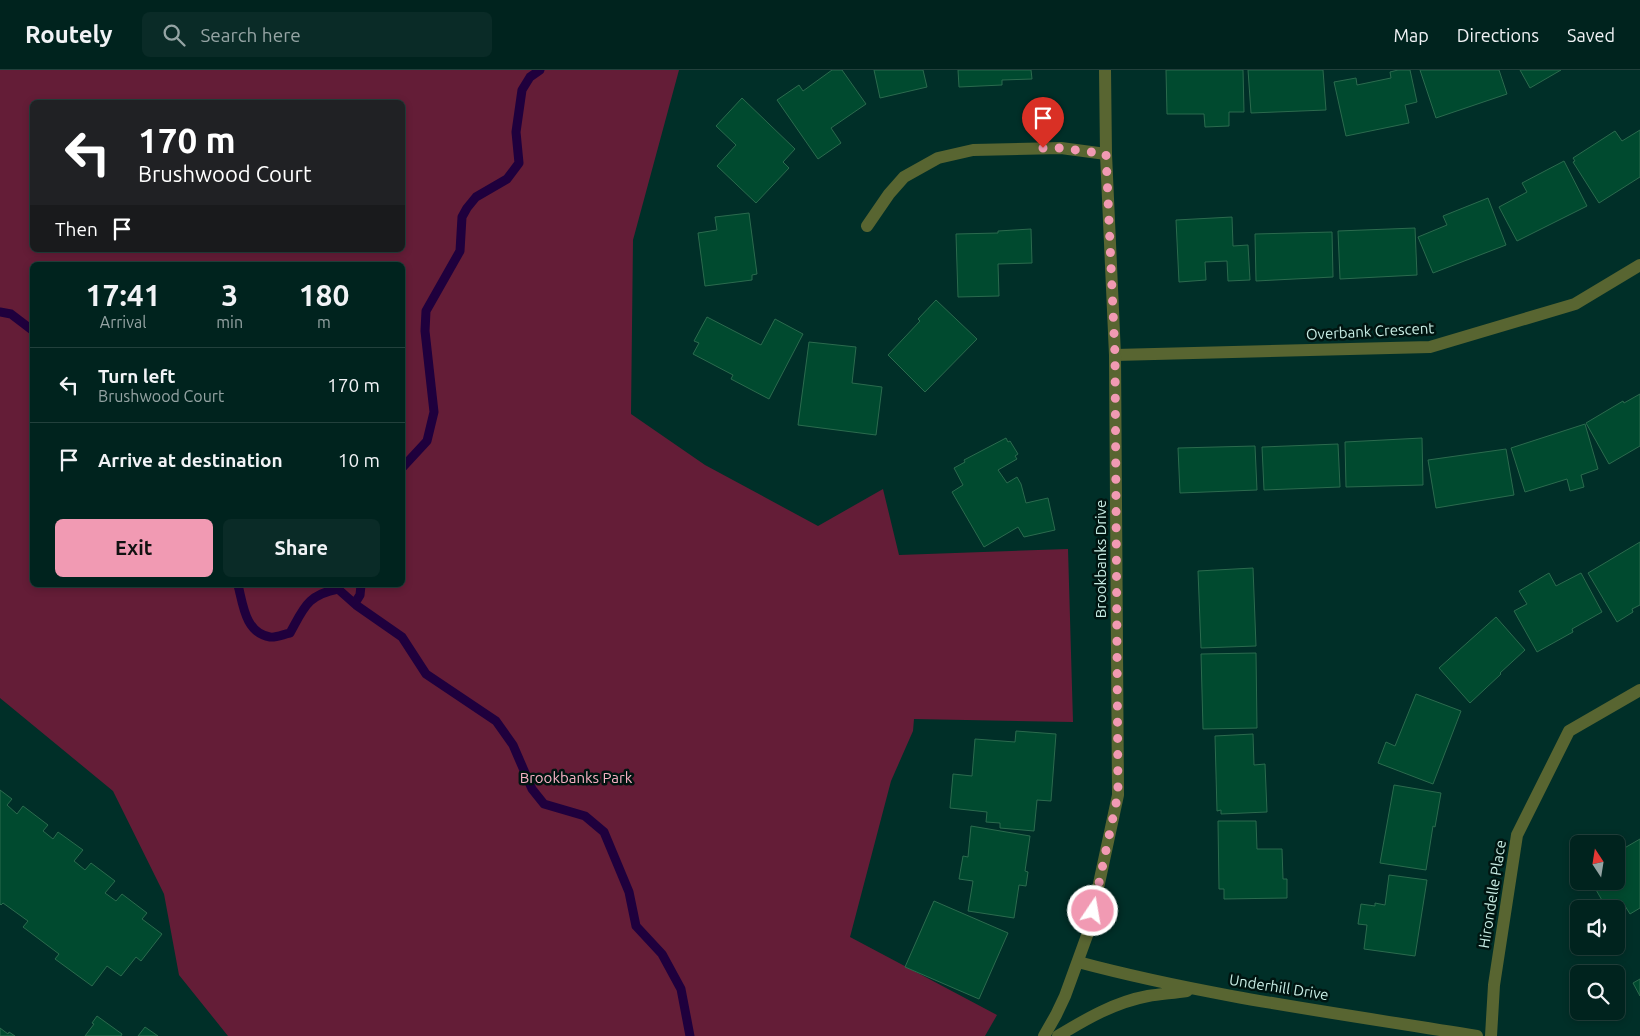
<!DOCTYPE html>
<html lang="en">
<head>
<meta charset="utf-8">
<style>
  body { margin:0; font-family:Ubuntu,sans-serif; background:#0a2b27; color:#f1f3f6; height:100vh; display:flex; flex-direction:column; font-size:19px; white-space:nowrap }
  * { box-sizing:border-box; margin:0 }
  p { font-size:16px; color:#95a4a4 }
  .icon { flex:none; width:28px; height:28px; fill:none; stroke:currentColor; stroke-width:2; stroke-linecap:round; stroke-linejoin:round }
  .map { position:relative; flex:1; overflow:hidden }
  .side { position:absolute; left:30px; top:192px; width:375px; height:325px; display:flex; flex-direction:column; background:#00231e; border-radius:8px; box-shadow:0 2px 8px #0003,0 0 0 1px #22403c }
  .side>* { flex:none }
  .banner { position:absolute; left:30px; top:30px; width:375px; height:152px; border-radius:8px; box-shadow:0 2px 8px #0003,0 0 0 1px #22403c; background:#202124; color:#fff; overflow:hidden }
  .needle { width:32px; rotate:348deg }
  .fabs { position:absolute; left:1570px; top:765px; display:grid; gap:10px }
  .fabs a { display:grid; place-items:center; width:55px; height:55px; border-radius:8px; background:#00231e; box-shadow:0 2px 8px #0003,0 0 0 1px #22403c; font-size:25px }
  .pin { position:absolute; display:grid; place-items:center; width:42px; height:42px; color:#fff; margin:-51px -21px; border-radius:50% 50% 50% 0; rotate:-45deg; box-shadow:0 0 5px #0007 }
  .pin .icon { rotate:45deg }
  .me { position:absolute; width:55px; margin:-28px; rotate:12deg; stroke-linejoin:round; filter:drop-shadow(0 0 4px #0008) }
  .turn { display:flex; align-items:center; gap:18px; height:105px; padding:0 25px; font-size:22px }
  .turn .icon { width:65px; height:65px; stroke-width:2.5 }
  .turn b { display:block; font-size:35px; line-height:42px }
  .then { display:flex; align-items:center; height:48px; padding:0 25px; background:#0003; gap:10px; font-size:19px }
  .eta { display:flex; justify-content:space-evenly; align-items:center; height:85px; text-align:center }
  .eta b { font-size:30px; font-weight:700; line-height:35px }
  .primary-button { display:flex; gap:10px; margin-top:auto; padding:10px 25px }
  .primary-button a { flex:1; height:58px; border-radius:8px; background:#f19ab3; color:#111; font-size:20px; font-weight:700; line-height:58px; text-align:center }
  .primary-button a+a { background:#0a2b27; color:#f1f3f6 }
  ul { padding:0; list-style:none }
  li { display:flex; align-items:center; gap:15px; height:75px; padding:0 25px; border-top:1px solid #22403c }
  li div { flex:1 }
  li b { display:block; font-size:19px }
  li em { font-style:normal }
  header { display:flex; align-items:center; gap:30px; box-sizing:border-box; height:70px; padding:0 25px; background:#00231e; border-bottom:1px solid #22403c }
  header strong { font-size:24px }
  nav { display:flex; gap:28px; margin-inline-start:auto; font-size:18px }
  .search { width:350px; height:45px; background:#0a2b27; display:flex; align-items:center; gap:12px; box-sizing:border-box; padding:0 18px; border-radius:8px; color:#95a4a4; font-size:19px }
  .map>svg:first-child { display:block }
</style>
</head>
<body>
<header>
<strong>Routely</strong>
<div class="search"><svg class="icon" aria-label="search" viewBox="0 0 24 24"><circle cx="10" cy="10" r="6"/><path d="M15 15l6 6"/></svg>Search here</div>
<nav><a>Map</a><a>Directions</a><a>Saved</a></nav>
</header>
<div class="map">
<svg width="1640" height="966" viewBox="0 0 1640 966">
  <rect width="100%" height="100%" fill="#002f28"/>
  <path fill="#641d37" fill-rule="evenodd" d="M0,0h679l-46,170 -2,174 74,51 113,61 65,-37 16,66 169,-6 5,173 -159,-3 -1,12 -22,50 -41,156 147,78 -12,21h-757l-49,-61 -15,-81 -51,-103 -113,-93zM32,32h370v148h-370zM32,195h370v320h-370z"/>
  <g fill="none" stroke-linecap="round" stroke-linejoin="round">
    <path stroke="#1f003d" stroke-width="9" d="M0,242l11,2 21,16
      M402,398l25,-27 7,-29 -9,-81 1,-20 34,-60 2,-34 5,-9 9,-11 31,-18 12,-16 -3,-31 6,-42 8,-13 10,-7
      M238,515c5,19 7,48 32,52 6,1 14,-3 20,-4 14,-25 17,-38 48,-44l18,16 46,32 24,37 70,47 17,24 19,44 12,15 41,12 19,16 25,60 7,34 26,28 19,35 9,47
      M355,533l5,-8 1,-10"/>
  </g>
  <path fill="#004a2f" stroke="#2b6b4e" d="M832,0h10l24,34 -35,24 10,15 -23,16 -41,-59 22,-15 4,6z
    M874,0h49l4,17 -47,11z
    M958,0h73l1,9 -30,1v5l-43,2z
    M1166,0h77l1,42h-15v14l-24,1 -1,-13h-37z
    M1248,0h75l3,40 -75,3z
    M1398,0h12l7,32 -12,3 4,18 -63,13 -12,-54 22,-4 1,7 34,-7 -1,-6z
    M1420,0h79l8,24 -71,24z
    M1520,0h41l-31,18z
    M742,28l53,51 -12,13 6,6 -33,35 -39,-37 19,-21 -20,-19z
    M1640,60v47l-41,26 -26,-41 2,-1 -2,-3 42,-27 7,10z
    M1564,91l23,45 -70,35 -18,-34 28,-15 -5,-9z
    M1488,128l18,47 -73,28 -15,-36 29,-12 -4,-9z
    M749,143l8,61 -5,1v5l-47,6 -7,-53 19,-3 -2,-13z
    M1232,147l1,29 15,-1 2,35 -22,1 -1,-20 -22,1 1,18 -27,2 -3,-62z
    M1415,158l2,47 -77,4 -2,-48z
    M1031,159l1,34 -34,1 1,32 -41,1 -2,-63 42,-1v-2z
    M1332,162l1,45 -77,4 -1,-47z
    M936,230l41,39 -52,53 -37,-37 32,-34 -2,-2z
    M707,247l54,28 14,-26 28,15 -34,65 -38,-20 2,-4 -40,-21 6,-11 -5,-2z
    M809,272l47,5 -4,36 30,4 -6,48 -78,-10z
    M1640,324v52l-31,18 -23,-41 37,-22 1,2z
    M1585,354l13,45 -17,6 3,12 -14,4 -3,-12 -42,13 -14,-44z
    M1006,368l2,4 2,-1 8,13 -3,2 2,3 -19,11 9,13 10,-6 4,7 5,19 22,-5 7,32 -31,7 -6,-10 -34,20 -32,-55 11,-7 -9,-17 11,-6 -1,-2z
    M1422,368l1,47 -77,2 -1,-45z
    M1338,374l2,43 -76,3 -2,-43z
    M1255,376l2,44 -77,3 -2,-45z
    M1506,379l8,46 -78,13 -8,-48z
    M1640,472v63l-8,4 1,3 -16,10 -29,-49z
    M1253,498l3,78 -55,2 -3,-77z
    M1549,503l7,13 25,-13 21,39 -30,17 1,3 -36,20 -23,-41 13,-7 -8,-13z
    M1496,547l29,33 -25,23 1,1 -31,29 -31,-35z
    M1256,583l1,75 -54,1 -2,-75z
    M1416,624l45,17 -28,73 -55,-21 8,-21 9,4z
    M1016,661l40,3 -5,67 -14,-1 -3,31 -34,-3v-5l-14,-1 1,-10 -37,-4 3,-34 19,2 3,-37 40,3z
    M1253,664l1,31 11,-1 2,48 -46,2v-4l-4,1 -2,-75z
    M1394,715l47,8 -6,34 -2,-1 -7,44 -46,-7z
    M0,720l12,9 -5,6 10,9 6,-8 25,19 -5,6 10,8 5,-7 25,18 -9,11 11,9 6,-7 24,18 -10,12 11,8 6,-7 25,19 -5,6 20,15 -21,27 -5,-4 -15,19 -14,-10 -15,20 -37,-27 4,-5 -36,-27 5,-6 -25,-18 -2,2 -1,-1z
    M1218,751h38l1,28h25l1,30h4v19l-63,1v-10h-5z
    M971,756l59,10 -5,35 3,1 -2,14 -7,-1 -5,33 -46,-7 5,-30 -14,-2 4,-23 5,1z
    M1640,769v69l-10,6 -8,-13 -15,8 -16,-28h25v-32l3,-2 2,3z
    M1389,805l38,5 -12,76 -51,-7 3,-24 -9,-1 3,-20 14,2v-3l10,2z
    M934,831l74,32 -29,66 -74,-32z
    M1640,909v17l-7,-13z
    M97,946l25,18 -1,2h-36l9,-12 -2,-1z
    M145,957l13,9h-20z
    M0,958l8,6 1,-2 6,4h-15z"/>
  <g fill="none" stroke-linecap="round" stroke-linejoin="round">
    <path stroke="#586531" stroke-width="12" d="M867,156l22,-32 15,-17 34,-19 35,-8 88,-2 45,6
      M1115,285l315,-8 145,-43 65,-39
      M1491,966l3,-51 23,-150 52,-104 71,-41"/>
    <path stroke="#586531" stroke-width="12" d="M1078,892c131,35 266,52 399,74
      M1044,966l12,-21 9,-19 24,-66 29,-135 -3,-440 -9,-201 -1,-84
      M1058,966c28,-17 57,-34 90,-40 12,-2 26,-3 39,-5"/>
  </g>
  <g fill="none" stroke-linecap="round" stroke-linejoin="round">
    <path stroke="#f19ab3" stroke-width="9" stroke-dasharray="0 16.2" d="M1043,78h18l45,6 9,201 3,439 -25,117"/>
  </g>
  <g text-anchor="middle" dominant-baseline="central" stroke-width="5" stroke-linejoin="round" paint-order="stroke">
    <g font-size="15" fill="#c8ede5" stroke="#001511">
      <text transform="translate(1370 261) rotate(-3)">Overbank Crescent</text>
      <text transform="translate(1100 489) rotate(-90)">Brookbanks Drive</text>
      <text transform="translate(1492 824) rotate(-81)">Hirondelle Place</text>
      <text transform="translate(1279 917) rotate(9)">Underhill Drive</text>
    </g>
    <g font-size="15" fill="#f8b2c5" stroke="#001511">
      <text x="576" y="707">Brookbanks Park</text>
    </g>
  </g>
</svg>
<div class="fabs">
<a><svg class="needle" viewBox="-14 -14 28 28"><path d="M0-13l5 13h-10z" fill="#e53935"/><path d="M0 13l5-13h-10z" fill="#95a4a4"/></svg></a>
<a><svg class="icon" aria-label="sound" viewBox="0 0 24 24"><path d="M4 9h4l5-4v14l-5-4H4zM17 9q2 3 0 6"/></svg></a>
<a><svg class="icon" aria-label="search" viewBox="0 0 24 24"><circle cx="10" cy="10" r="6"/><path d="M15 15l6 6"/></svg></a>
</div>
<div class="pin" style="left:1043px;top:78px;background:#d93025"><svg class="icon" aria-label="arrive" viewBox="0 0 24 24"><path d="M6 21V4h12l-3 4 3 4H6"/></svg></div>
<svg class="me" style="left:1093px;top:841px" viewBox="-20 -20 40 40"><circle r="17" fill="#f19ab3" stroke="#fff" stroke-width="3"/><path d="M0-11L8 9 0 5-8 9z" fill="#fff"/></svg>
<div class="banner">
<div class="turn"><svg class="icon" aria-label="left" viewBox="0 0 24 24"><path d="M17 20v-9H6M10 6l-5 5 5 5"/></svg><div><b>170 m</b>Brushwood Court</div></div>
<div class="then">Then<svg class="icon" aria-label="arrive" viewBox="0 0 24 24"><path d="M6 21V4h12l-3 4 3 4H6"/></svg></div>
</div>
<section class="side">
<div class="eta">
<div><b>17:41</b><p>Arrival</p></div>
<div><b>3</b><p>min</p></div>
<div><b>180</b><p>m</p></div>
</div>
<ul>
<li><svg class="icon" aria-label="left" viewBox="0 0 24 24"><path d="M17 20v-9H6M10 6l-5 5 5 5"/></svg><div><b>Turn left</b><p>Brushwood Court</p></div><em>170 m</em></li>
<li><svg class="icon" aria-label="arrive" viewBox="0 0 24 24"><path d="M6 21V4h12l-3 4 3 4H6"/></svg><div><b>Arrive at destination</b></div><em>10 m</em></li>
</ul>
<div class="primary-button"><a>Exit</a><a>Share</a></div>
</section>
</div>
</body>
</html>
